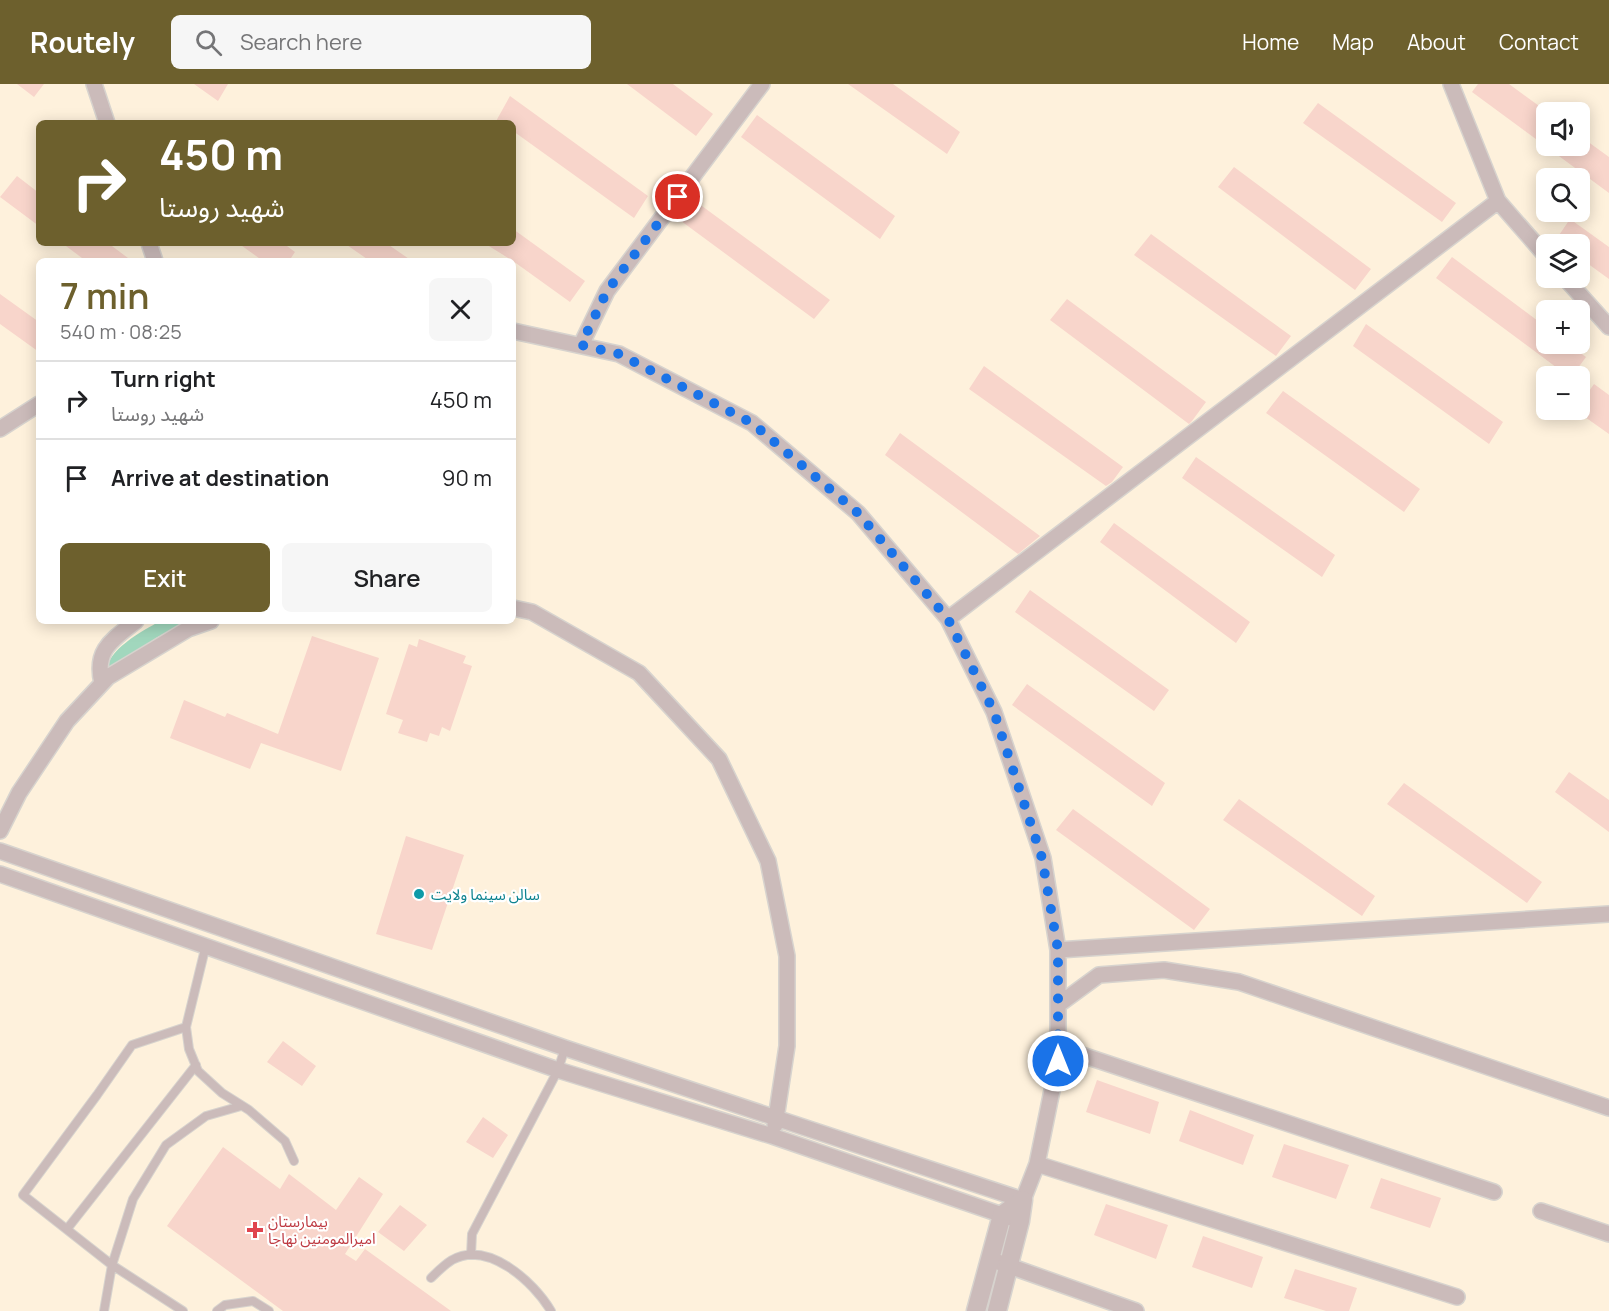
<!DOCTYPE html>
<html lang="en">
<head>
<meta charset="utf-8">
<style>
  body { margin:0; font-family:Manrope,"Noto Sans Arabic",sans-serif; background:#f6f6f6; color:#202124; height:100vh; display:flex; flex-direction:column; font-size:22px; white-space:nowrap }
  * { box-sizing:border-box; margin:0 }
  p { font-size:20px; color:#757577 }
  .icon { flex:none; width:33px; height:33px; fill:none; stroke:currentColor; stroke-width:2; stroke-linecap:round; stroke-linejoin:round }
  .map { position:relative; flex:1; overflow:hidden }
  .drawer { position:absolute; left:36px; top:174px; width:480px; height:366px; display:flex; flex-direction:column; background:#fff; border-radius:9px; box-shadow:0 3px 15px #0003 }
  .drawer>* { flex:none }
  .guide { position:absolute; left:36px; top:36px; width:480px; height:126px; border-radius:9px; box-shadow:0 3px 15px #0003; background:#6d602d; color:#fff; overflow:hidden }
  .fabs { position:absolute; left:1536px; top:18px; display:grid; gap:12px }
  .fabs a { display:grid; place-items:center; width:54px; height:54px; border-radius:9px; background:#fff; box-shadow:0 3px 15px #0003; font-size:30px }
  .pin { position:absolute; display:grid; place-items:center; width:51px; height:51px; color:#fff; margin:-26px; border:3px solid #fff; border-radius:50%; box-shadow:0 2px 6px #0007 }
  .me { position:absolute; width:66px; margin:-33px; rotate:0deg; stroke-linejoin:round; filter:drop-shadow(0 0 4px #0008) }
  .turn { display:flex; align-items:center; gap:21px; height:126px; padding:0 24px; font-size:27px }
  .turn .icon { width:78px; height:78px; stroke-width:2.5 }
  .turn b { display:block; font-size:42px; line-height:51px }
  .round { display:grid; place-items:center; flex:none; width:63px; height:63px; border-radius:9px; background:#f6f6f6 }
  .head { display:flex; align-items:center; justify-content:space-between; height:102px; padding:0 24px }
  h1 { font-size:36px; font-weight:600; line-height:45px; color:#6d602d }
  .button { display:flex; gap:12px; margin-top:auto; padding:12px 24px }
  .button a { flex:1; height:69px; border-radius:9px; background:#6d602d; color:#fff; font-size:24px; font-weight:600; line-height:69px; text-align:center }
  .button a+a { background:#f6f6f6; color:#202124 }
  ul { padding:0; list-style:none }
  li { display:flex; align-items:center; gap:18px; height:78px; padding:0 24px; border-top:2px solid #e0e0e0 }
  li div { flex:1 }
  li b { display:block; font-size:22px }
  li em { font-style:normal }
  header { display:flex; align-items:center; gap:36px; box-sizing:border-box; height:84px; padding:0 30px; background:#6d602d; color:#fff }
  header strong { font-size:28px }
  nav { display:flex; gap:33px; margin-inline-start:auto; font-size:21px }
  .search { width:420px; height:54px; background:#f6f6f6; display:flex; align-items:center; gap:15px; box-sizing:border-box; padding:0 21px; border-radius:9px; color:#757577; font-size:22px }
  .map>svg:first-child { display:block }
</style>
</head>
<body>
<header>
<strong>Routely</strong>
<div class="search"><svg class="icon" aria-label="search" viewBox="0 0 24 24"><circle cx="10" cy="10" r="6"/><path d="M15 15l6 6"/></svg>Search here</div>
<nav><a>Home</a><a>Map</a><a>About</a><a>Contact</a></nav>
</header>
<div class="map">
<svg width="1609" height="1227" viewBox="0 0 1609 1227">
  <rect width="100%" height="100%" fill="#fdf9f4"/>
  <path fill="#fef1dc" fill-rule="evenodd" d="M0,0h1609v1227h-1609zM1546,28h34v34h-34zM39,39h474v120h-474zM1546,94h34v34h-34zM1546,160h34v34h-34zM39,177h474v360h-474zM1546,226h34v34h-34zM1546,292h34v34h-34z"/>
  <path fill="#a1d7bd" d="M160,537h27l-31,17 -49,35c-2,-23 36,-42 53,-52z"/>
  <path fill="#f8d5cb" d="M17,0h27l-10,13z
    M194,0h34l-10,17z
    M627,0h46l40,30 -17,22z
    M848,0h45l67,48 -13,22z
    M1478,0h31l37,27v35h34v-10l29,21v36l-137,-101z
    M510,12l138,100 -14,22 -121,-87v-8h-18z
    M1318,19l138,100 -14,19 -139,-99z
    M757,31l138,101 -15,23 -139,-102z
    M1234,83l137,102 -16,21 -137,-103z
    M17,92l22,17v33l-39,-29z
    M691,114l139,102 -16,19 -137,-101z
    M1570,135l39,28v32l-29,-21v-14h-27z
    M513,145l72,52 -15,21 -57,-41 -29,-18h29z
    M1151,150l140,102 -15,20 -142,-101z
    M62,159h46l24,18h-46z
    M238,159h45l12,9 -6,9h-26z
    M344,159h42l26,18h-42z
    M1452,173l94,70v17h22l18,13 -14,19h-4l-132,-98z
    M0,210l39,28v30l-39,-28z
    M1067,215l139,103 -14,19 -3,3 -139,-104z
    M1366,240l137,98 -14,22 -136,-98z
    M984,282l139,101 -11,15 -6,4 -137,-97z
    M1594,300l15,11v39l-34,-24h5v-6z
    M1283,307l137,98 -16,23 -138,-99z
    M900,349l140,103 -22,18 -133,-99z
    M1196,373l139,98 -13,22 -140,-99z
    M1114,439l136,99 -14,21 -136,-101z
    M1030,506l139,100 -15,21 -139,-99z
    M312,552l67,22 -38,113 -80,-28 -11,26 -80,-31 14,-38 41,17 2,-4 51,21z
    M419,555l47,17 -3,7 9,3 -22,65 -8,-4 -3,9 -9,-3 -3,9 -29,-9 5,-13 -17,-6 23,-70 8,3z
    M1027,600l138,99 -13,23 -140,-101z
    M1569,688l40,28v32l-54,-40z
    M1404,699l138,99 -15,21 -140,-99z
    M1239,715l136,97 -13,20 -139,-96z
    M1073,725l137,100 -16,21 -138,-100z
    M406,752l58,19 -32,95 -56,-16z
    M283,957l33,25 -14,20 -35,-24z
    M1097,996l62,22 -9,32 -64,-22z
    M1190,1026l64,25 -11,30 -64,-24z
    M483,1033l25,18 -15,23 -27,-16z
    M1284,1060l65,21 -13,34 -64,-22z
    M223,1063l57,42 9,-15 47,36 23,-33 24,17 -38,60 11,7 9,-12 86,62h-168l-116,-85z
    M1381,1094l60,20 -11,30 -60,-20z
    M1106,1120l62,21 -12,34 -62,-24z
    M400,1121l27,20 -23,26 -26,-19z
    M1203,1152l60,21 -11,31 -60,-21z
    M1295,1185l62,19 -8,23h-23l-42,-13z"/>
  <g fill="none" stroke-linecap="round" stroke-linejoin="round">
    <defs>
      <path id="service" d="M206,861l-20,82 3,22 9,22 24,22 27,17 36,31 9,20
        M67,1145l129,-164
        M471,1171l1,-21 86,-164 7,-22
        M431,1194c6,-6 13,-13 21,-18 36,-20 82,22 99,51
        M104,1227l8,-46 21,-66 33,-54 40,-29 35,-10
        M183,1227l-71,-46 -89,-70 74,-100 35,-50 54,-18
        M217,1227l8,-6 28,-4 16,10"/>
      <path id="minor" d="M94,0l13,39
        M1451,0l47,117 48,55
        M149,159l6,18
        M1565,194l44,49
        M581,261l26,-54 155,-207
        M0,345l39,-25
        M513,524l19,4 107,61 80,86 49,102 19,95v90l-12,79
        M948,535l550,-418
        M102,599c-8,-33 10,-43 34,-62
        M0,747l19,-38 48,-72 41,-44 80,-48 23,-8
        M0,767l565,197 458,152 14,-36 21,-103v-111l-15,-92 -49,-146 -46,-93 -90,-106 -106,-90 -133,-69 -106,-23
        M0,790l558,196 214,66 239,82
        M1058,866l551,-36
        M1058,921l41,-30 65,-5 75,12 370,126
        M1058,963l436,145
        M1037,1080l420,133
        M1541,1127l68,23
        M998,1178l138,49"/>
      <path id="tertiary" d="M976,1227l26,-96 21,-15
        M997,1227l23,-90 3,-21"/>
    </defs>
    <use href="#service" stroke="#d7d3ce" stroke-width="10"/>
    <use href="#minor" stroke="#d7d3ce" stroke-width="18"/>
    <use href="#tertiary" stroke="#d7d3ce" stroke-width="21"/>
    <use href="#service" stroke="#cbbbba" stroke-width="8"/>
    <use href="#minor" stroke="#cbbbba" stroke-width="15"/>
    <use href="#tertiary" stroke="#cbbbba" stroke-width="18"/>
  </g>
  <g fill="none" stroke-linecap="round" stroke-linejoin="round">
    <path stroke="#1a73e8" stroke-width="10" stroke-dasharray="0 18" d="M678,113l-71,94 -26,54 38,9 133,69 106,90 90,106 46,93 48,146 16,92v111"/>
  </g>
  <circle fill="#0f9aa8" stroke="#fff" stroke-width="2" cx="419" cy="810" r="6"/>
  <path fill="#e0444e" stroke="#fff" stroke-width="2" d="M252 1137h6v6h6v6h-6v6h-6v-6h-6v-6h6z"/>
  <g text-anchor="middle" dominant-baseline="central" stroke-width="4.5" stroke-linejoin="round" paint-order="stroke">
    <g font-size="15" fill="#0d838f" stroke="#fff" text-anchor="start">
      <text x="431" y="810">سالن سینما ولایت</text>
    </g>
    <g font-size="15" fill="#be3a42" stroke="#fff" text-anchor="start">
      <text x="268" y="1137">بیمارستان<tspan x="268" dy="17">امیرالمومنین نهاجا</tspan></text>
    </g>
  </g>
</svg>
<div class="fabs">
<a><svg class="icon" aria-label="sound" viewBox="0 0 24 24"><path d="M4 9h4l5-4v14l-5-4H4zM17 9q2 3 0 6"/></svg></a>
<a><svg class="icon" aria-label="search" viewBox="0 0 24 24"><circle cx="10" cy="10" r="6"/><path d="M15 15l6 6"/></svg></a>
<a><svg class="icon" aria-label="layers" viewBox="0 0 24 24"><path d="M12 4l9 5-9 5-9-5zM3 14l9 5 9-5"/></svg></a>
<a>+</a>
<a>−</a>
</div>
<div class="pin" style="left:678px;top:113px;background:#d93025"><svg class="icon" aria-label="arrive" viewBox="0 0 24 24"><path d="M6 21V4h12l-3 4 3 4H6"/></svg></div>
<svg class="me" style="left:1058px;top:977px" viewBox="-20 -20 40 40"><circle r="17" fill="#1a73e8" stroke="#fff" stroke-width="3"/><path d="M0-11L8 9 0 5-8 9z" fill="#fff"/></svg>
<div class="guide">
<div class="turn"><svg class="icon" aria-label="right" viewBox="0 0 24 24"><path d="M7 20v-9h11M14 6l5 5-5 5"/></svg><div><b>450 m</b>شهید روستا</div></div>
</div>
<section class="drawer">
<div class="head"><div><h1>7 min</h1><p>540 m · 08:25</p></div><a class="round"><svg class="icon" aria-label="close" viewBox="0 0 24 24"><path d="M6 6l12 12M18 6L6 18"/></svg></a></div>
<ul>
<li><svg class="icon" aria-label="right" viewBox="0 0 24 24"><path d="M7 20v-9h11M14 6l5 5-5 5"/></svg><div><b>Turn right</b><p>شهید روستا</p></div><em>450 m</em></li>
<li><svg class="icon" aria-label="arrive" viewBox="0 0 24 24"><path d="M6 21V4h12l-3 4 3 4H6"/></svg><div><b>Arrive at destination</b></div><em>90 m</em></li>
</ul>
<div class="button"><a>Exit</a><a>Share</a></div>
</section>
</div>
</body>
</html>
